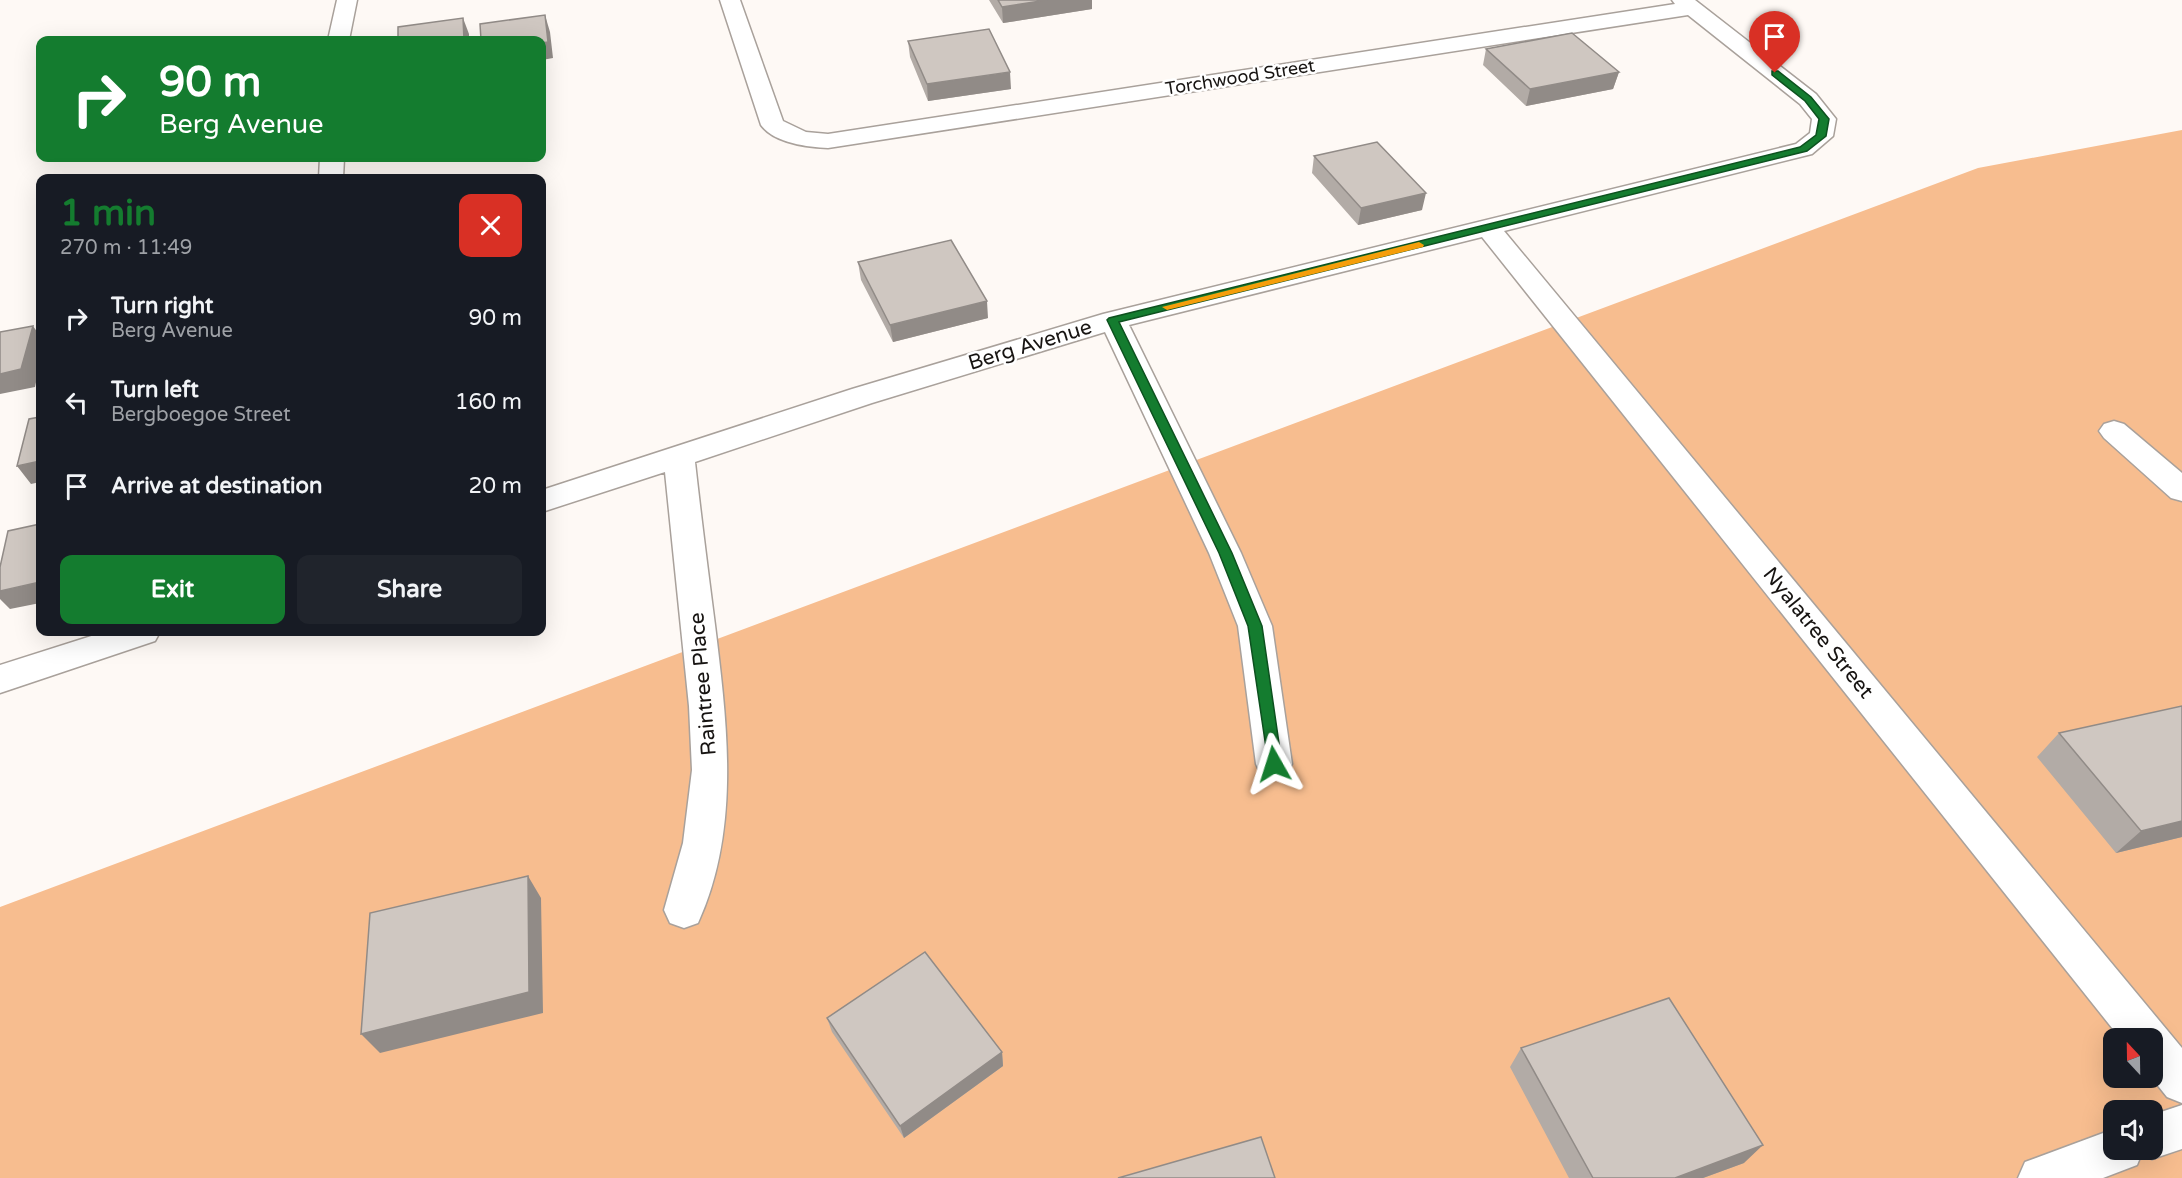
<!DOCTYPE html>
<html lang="en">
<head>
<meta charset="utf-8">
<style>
  body { margin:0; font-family:"Varela Round",sans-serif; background:#20242c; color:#f1f3f6; height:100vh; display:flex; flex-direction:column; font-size:22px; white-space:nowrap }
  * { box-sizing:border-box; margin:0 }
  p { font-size:20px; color:#9ea1a6 }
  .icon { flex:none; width:33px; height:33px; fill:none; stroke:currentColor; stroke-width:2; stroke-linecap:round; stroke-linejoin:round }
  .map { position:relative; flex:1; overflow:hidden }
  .drawer { position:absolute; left:36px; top:174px; width:510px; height:462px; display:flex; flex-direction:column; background:#171b24; border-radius:12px; box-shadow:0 6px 24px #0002 }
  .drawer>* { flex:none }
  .top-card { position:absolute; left:36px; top:36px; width:510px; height:126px; border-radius:12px; box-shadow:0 6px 24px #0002; background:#147c2f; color:#fff; overflow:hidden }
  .needle { width:39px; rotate:338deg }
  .fabs { position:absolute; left:2103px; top:1028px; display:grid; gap:12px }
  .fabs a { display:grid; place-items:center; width:60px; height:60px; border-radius:12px; background:#171b24; box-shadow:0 6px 24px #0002; font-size:30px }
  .pin { position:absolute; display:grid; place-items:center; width:51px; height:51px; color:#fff; margin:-62px -26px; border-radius:50% 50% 50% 0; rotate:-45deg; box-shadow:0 0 6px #0007 }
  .pin .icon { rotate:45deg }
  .me { position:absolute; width:66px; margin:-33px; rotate:354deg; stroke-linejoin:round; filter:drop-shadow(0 0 4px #0008) }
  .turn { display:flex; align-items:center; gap:21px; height:126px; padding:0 24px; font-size:27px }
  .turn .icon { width:78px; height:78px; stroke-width:2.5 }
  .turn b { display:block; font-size:42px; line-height:51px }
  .round { display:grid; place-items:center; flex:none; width:63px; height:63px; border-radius:12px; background:#20242c }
  .head { display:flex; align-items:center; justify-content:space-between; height:102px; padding:0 24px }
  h1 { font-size:36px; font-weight:700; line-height:45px; color:#147c2f }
  .action { display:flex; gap:12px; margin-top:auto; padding:12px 24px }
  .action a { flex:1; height:69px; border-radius:12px; background:#147c2f; color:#fff; font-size:24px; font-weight:700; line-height:69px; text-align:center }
  .action a+a { background:#20242c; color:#f1f3f6 }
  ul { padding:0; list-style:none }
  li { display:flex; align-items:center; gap:18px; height:84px; padding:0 24px }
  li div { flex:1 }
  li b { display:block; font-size:22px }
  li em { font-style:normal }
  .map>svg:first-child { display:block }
</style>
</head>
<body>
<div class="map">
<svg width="2182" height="1178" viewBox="0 0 2182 1178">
  <rect width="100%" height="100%" fill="#fef9f5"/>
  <path fill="#f7bd8f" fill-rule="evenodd" d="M2182,130v1048h-2182v-271l1978,-739zM2114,1038h38v39h-38zM2114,1110h38v39h-38z"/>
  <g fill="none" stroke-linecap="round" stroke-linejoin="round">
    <defs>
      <path id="street" d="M337,0h20l-8,40h-21z
        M720,0h20l43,121 23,11 22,2 847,-130 -3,-4h23l121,94 20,25 -3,17 -21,18 -308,77 678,817v55l-15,-6 -16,-20 1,-39h-32l-638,-801 -353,88 112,228 31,73 20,138 -5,11 -13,4 -13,-4 -5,-11 -18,-138 -29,-73 -104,-221 -233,71 -177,59c6,54 13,109 20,163 12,98 26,204 -17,298l-14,5 -14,-5 -6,-13 19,-67 9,-73 -3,-64 -24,-234 -123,40v-22l310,-101 251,-75 693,-170 14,-11 2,-14 -12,-15 -112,-89 -860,133c-21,-1 -54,-5 -67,-23z
        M320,158h24l-1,20h-24z
        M2114,421l10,3 58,49v28l-11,-3 -67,-60 -5,-7 5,-7z
        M104,632h56l-5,9 -155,52v-28z
        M2182,1105v44l-30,10 -11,-4 -4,10 -34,13h-85l7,-16 89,-33v20h38v-34z"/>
    </defs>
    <use href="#street" stroke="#a9a19b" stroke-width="3"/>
    <use href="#street" fill="#fff" fill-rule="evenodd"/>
  </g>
  <path fill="#b2aba6" d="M989,0h103v9l-89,14z
    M908,41l103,48 -83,12 -18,-44z
    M1486,49l133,23 -6,17 -87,17 -43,-41z
    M1314,156l108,54 -64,15 -46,-52z
    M858,262l130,56 -95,24 -32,-62z
    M2182,706v131l-66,16 -79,-96 22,-24z
    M827,1018l175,34 1,14 -99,72 -72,-106z
    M1521,1048l223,115 -41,15h-134l-59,-111z"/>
  <path fill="#918b87" d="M1047,0h45v9l-89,14 -1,-16z
    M545,15l5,17 3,26 -11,2v-17z
    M463,18l6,16v6h-5z
    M1010,72l1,17 -83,12 -1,-17z
    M1619,72l-6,17 -87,17 4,-17z
    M1426,193l-4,17 -64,15 3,-17z
    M987,301l1,17 -95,24 -3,-17z
    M33,326l7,10v27l-5,24 -35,7v-20z
    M40,461v21l-9,2 -14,-18z
    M40,582v21l-30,6 -10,-10v-8z
    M2182,821v16l-66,16 25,-22z
    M528,876l13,22 2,115 -163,40 -19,-19z
    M1002,1052l1,14 -99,72 -4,-12z
    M1763,1145l-19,18 -41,15h-28z"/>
  <path fill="#cfc7c1" stroke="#918b87" stroke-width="1.5" d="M998,0h49l-45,7z
    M545,15l3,27 -6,1v-3h-61l-1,-16z
    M463,18l1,22h-66v-13z
    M989,29l21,43 -83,12 -19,-43z
    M1572,33l47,39 -89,17 -44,-40z
    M1377,142l49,51 -65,15 -47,-52z
    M951,240l36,61 -97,24 -32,-63z
    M33,326l-12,43 -21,5v-42z
    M40,417v44l-23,5 12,-47z
    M40,524v58l-40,9v-24l8,-36z
    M2182,706v115l-41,10 -82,-98z
    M528,876l1,116 -168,42 9,-121z
    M925,952l77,100 -102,74 -73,-108z
    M1669,998l94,147 -88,33h-82l-72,-130z
    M1261,1137l14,41h-157z"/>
  <path fill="#147c2f" stroke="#0d511f" stroke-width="1.5" d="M1772,71h6l33,26 18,22 -3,17 -19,15 -688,171 113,231 30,73 20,138 -8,6 -5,-2 -21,-142 -29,-73 -112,-233 2,-2 691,-171 16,-12 3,-16 -14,-18 -33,-26z"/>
  <path fill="#f59e0b" d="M1419,242l5,3 -1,2 -256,63 -5,-3z"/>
  <g text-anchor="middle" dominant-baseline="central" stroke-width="5" stroke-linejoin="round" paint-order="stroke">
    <g font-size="18" fill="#171412" stroke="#fff">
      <text transform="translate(1240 77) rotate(-9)">Torchwood Street</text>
    </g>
    <g font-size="21" fill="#171412" stroke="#fff">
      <text transform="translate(1030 345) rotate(-17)">Berg Avenue</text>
      <text transform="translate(1818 633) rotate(51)">Nyalatree Street</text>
      <text transform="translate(703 684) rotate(-95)">Raintree Place</text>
    </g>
  </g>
</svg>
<div class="fabs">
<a><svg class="needle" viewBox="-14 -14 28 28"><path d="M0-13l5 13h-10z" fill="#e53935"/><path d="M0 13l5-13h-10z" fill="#9ea1a6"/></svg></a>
<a><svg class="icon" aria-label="sound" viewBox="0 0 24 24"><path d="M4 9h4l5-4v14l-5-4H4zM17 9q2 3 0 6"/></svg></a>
</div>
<div class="pin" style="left:1775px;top:73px;background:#d93025"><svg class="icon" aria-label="arrive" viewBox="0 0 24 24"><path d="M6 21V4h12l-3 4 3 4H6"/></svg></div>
<svg class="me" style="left:1274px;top:764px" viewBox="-20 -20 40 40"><path d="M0-17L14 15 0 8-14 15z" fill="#147c2f" stroke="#fff" stroke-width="4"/></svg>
<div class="top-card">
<div class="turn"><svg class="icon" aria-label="right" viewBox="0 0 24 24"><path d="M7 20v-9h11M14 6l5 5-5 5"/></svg><div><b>90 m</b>Berg Avenue</div></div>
</div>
<section class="drawer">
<div class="head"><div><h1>1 min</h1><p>270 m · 11:49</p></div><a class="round" style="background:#d93025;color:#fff"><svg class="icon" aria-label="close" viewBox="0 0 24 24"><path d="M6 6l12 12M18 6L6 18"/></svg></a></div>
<ul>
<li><svg class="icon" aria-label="right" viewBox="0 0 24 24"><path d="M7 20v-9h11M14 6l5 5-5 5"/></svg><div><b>Turn right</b><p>Berg Avenue</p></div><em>90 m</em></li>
<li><svg class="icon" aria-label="left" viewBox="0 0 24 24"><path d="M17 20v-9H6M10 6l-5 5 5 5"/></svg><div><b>Turn left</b><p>Bergboegoe Street</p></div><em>160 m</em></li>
<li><svg class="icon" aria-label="arrive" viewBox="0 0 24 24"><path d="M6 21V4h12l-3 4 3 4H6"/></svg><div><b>Arrive at destination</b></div><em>20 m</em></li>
</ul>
<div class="action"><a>Exit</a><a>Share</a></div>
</section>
</div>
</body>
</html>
